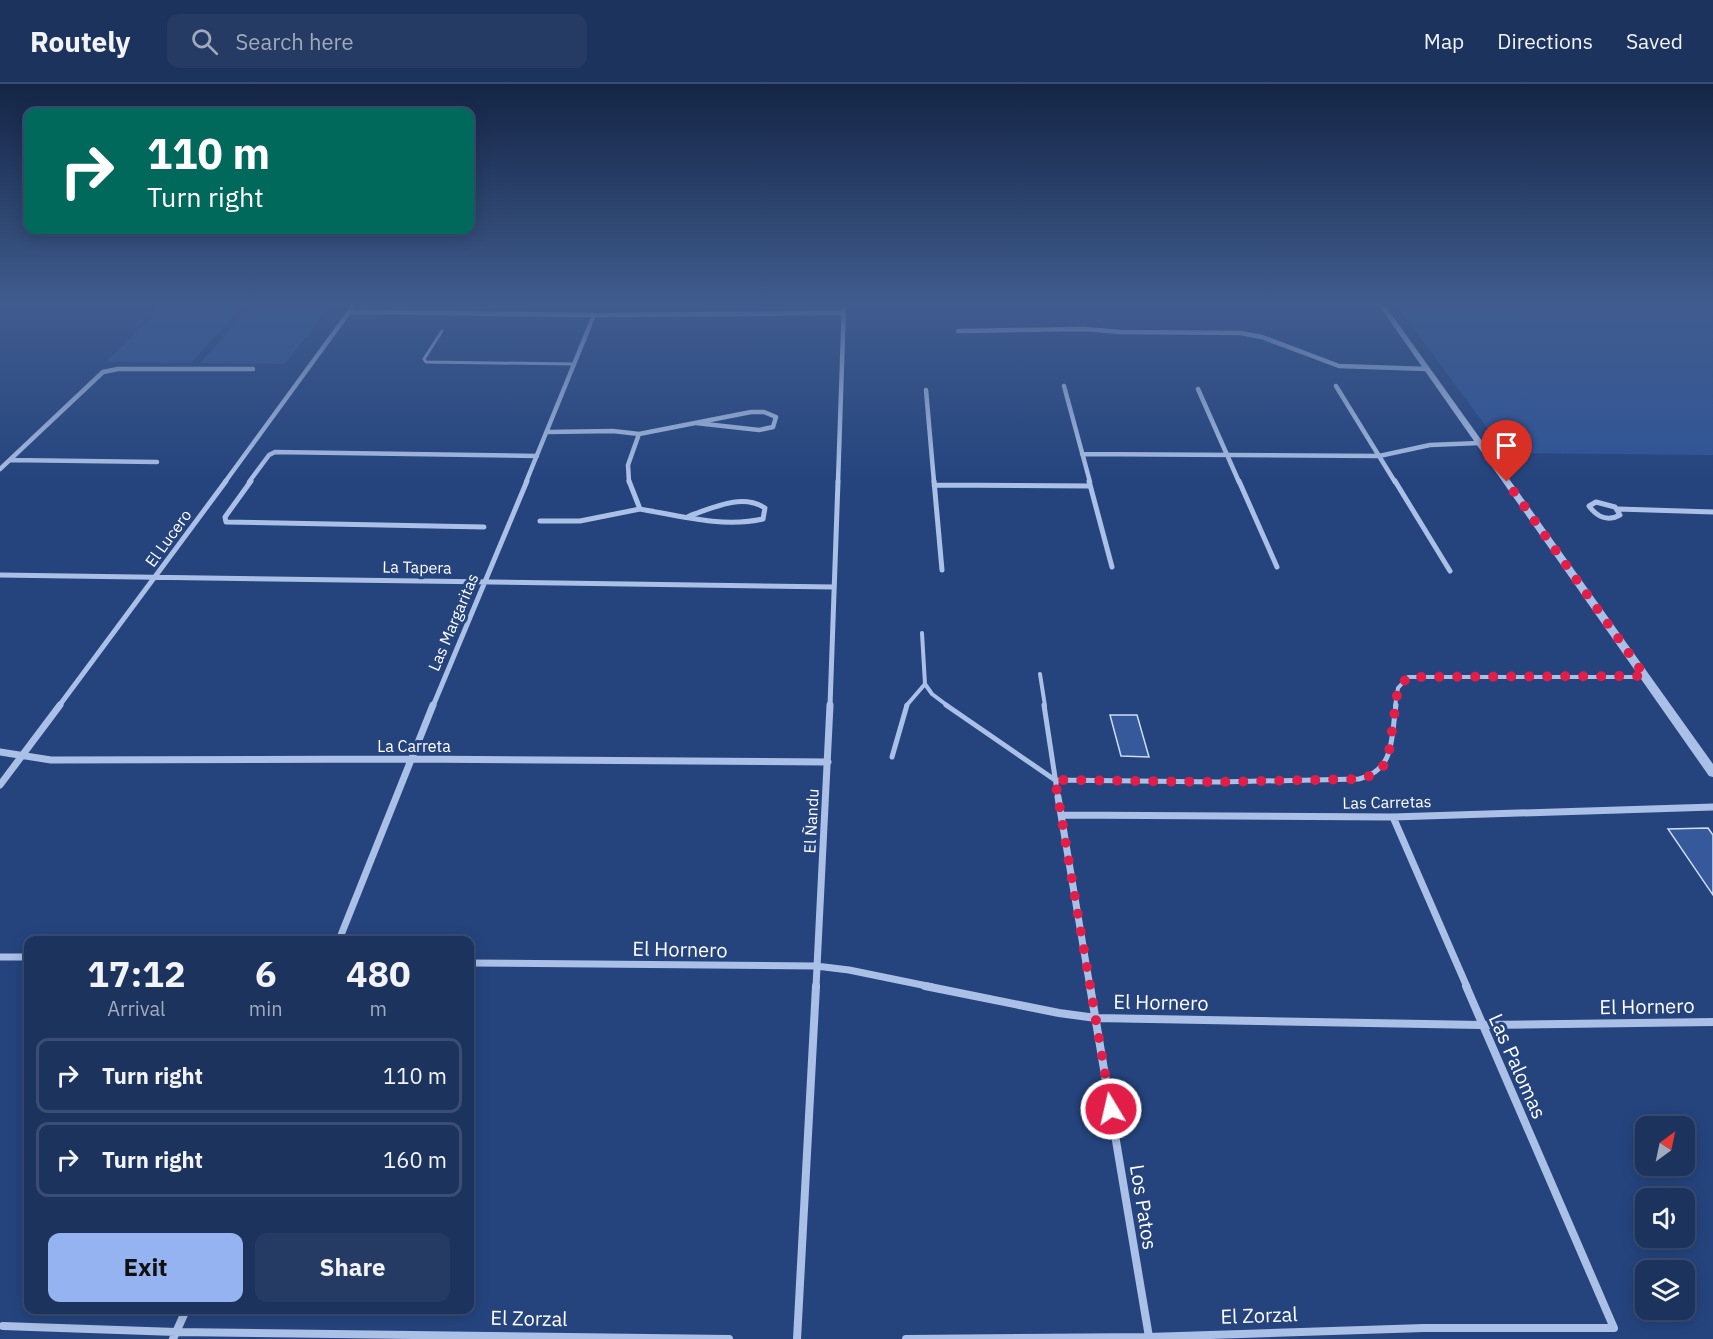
<!DOCTYPE html>
<html lang="en">
<head>
<meta charset="utf-8">
<style>
  body { margin:0; font-family:"IBM Plex Sans",sans-serif; background:#253b64; color:#f1f3f6; height:100vh; display:flex; flex-direction:column; font-size:22px; white-space:nowrap }
  * { box-sizing:border-box; margin:0 }
  p { font-size:20px; color:#a0aabc }
  .icon { flex:none; width:33px; height:33px; fill:none; stroke:currentColor; stroke-width:2; stroke-linecap:round; stroke-linejoin:round }
  .map { position:relative; flex:1; overflow:hidden }
  .side { position:absolute; left:24px; top:852px; width:450px; height:378px; display:flex; flex-direction:column; background:#1c335e; border-radius:12px; box-shadow:0 3px 15px #0003,0 0 0 2px #3a4e73 }
  .side>* { flex:none }
  .top-card { position:absolute; left:24px; top:24px; width:450px; height:126px; border-radius:12px; box-shadow:0 3px 15px #0003,0 0 0 2px #3a4e73; background:#00695c; color:#fff; overflow:hidden }
  .needle { width:39px; rotate:33deg }
  .buttons { position:absolute; left:1635px; top:1032px; display:grid; gap:12px }
  .buttons a { display:grid; place-items:center; width:60px; height:60px; border-radius:12px; background:#1c335e; box-shadow:0 3px 15px #0003,0 0 0 2px #3a4e73; font-size:30px }
  .pin { position:absolute; display:grid; place-items:center; width:51px; height:51px; color:#fff; margin:-62px -26px; border-radius:50% 50% 50% 0; rotate:-45deg; box-shadow:0 0 6px #0007 }
  .pin .icon { rotate:45deg }
  .me { position:absolute; width:66px; margin:-33px; rotate:351deg; stroke-linejoin:round; filter:drop-shadow(0 0 4px #0008) }
  .turn { display:flex; align-items:center; gap:21px; height:126px; padding:0 24px; font-size:27px }
  .turn .icon { width:78px; height:78px; stroke-width:2.5 }
  .turn b { display:block; font-size:42px; line-height:51px }
  .eta { display:flex; justify-content:space-evenly; align-items:center; height:102px; text-align:center }
  .eta b { font-size:36px; font-weight:700; line-height:42px }
  .action { display:flex; gap:12px; margin-top:auto; padding:12px 24px }
  .action a { flex:1; height:69px; border-radius:12px; background:#95b2f1; color:#111; font-size:24px; font-weight:700; line-height:69px; text-align:center }
  .action a+a { background:#253b64; color:#f1f3f6 }
  ul { padding:0; list-style:none }
  li { display:flex; align-items:center; gap:18px; height:75px; margin:0 12px 9px; padding:0 12px; border:3px solid #3a4e73; border-radius:12px }
  li div { flex:1 }
  li b { display:block; font-size:22px }
  li em { font-style:normal }
  header { display:flex; align-items:center; gap:36px; box-sizing:border-box; height:84px; padding:0 30px; background:#1c335e; border-bottom:2px solid #3a4e73 }
  header strong { font-size:28px }
  nav { display:flex; gap:33px; margin-inline-start:auto; font-size:21px }
  .search { width:420px; height:54px; background:#253b64; display:flex; align-items:center; gap:15px; box-sizing:border-box; padding:0 21px; border-radius:12px; color:#a0aabc; font-size:22px }
  .map>svg:first-child { display:block }
</style>
</head>
<body>
<header>
<strong>Routely</strong>
<div class="search"><svg class="icon" aria-label="search" viewBox="0 0 24 24"><circle cx="10" cy="10" r="6"/><path d="M15 15l6 6"/></svg>Search here</div>
<nav><a>Map</a><a>Directions</a><a>Saved</a></nav>
</header>
<div class="map">
<svg width="1713" height="1255" viewBox="0 0 1713 1255">
  <rect width="100%" height="100%" fill="#25447e"/>
  <path fill="#2f5496" d="M165,220h79l-53,59 -85,-1z
    M253,220h79l-47,60 -85,-1z
    M1395,220l318,2v149l-207,-2z"/>
  <path fill="#35599b" stroke="#cedcf5" stroke-width="1.5" d="M1110,631h27l12,42 -28,-1z
    M1708,744l5,7v60l-45,-66z"/>
  <g fill="none" stroke-linecap="round" stroke-linejoin="round">
    <path stroke="#abc0e6" stroke-width="3" d="M442,247l-18,28 2,3 148,2"/>
    <path stroke="#abc0e6" stroke-width="4" d="M1040,590l5,32
      M925,600l7,10 16,12
      M906,622l19,-22 -3,-51
      M1395,622l3,-18 10,-11h237"/>
    <path stroke="#abc0e6" stroke-width="5" d="M946,621l109,75 163,2 141,-3c37,-9 32,-43 37,-74
      M1044,621l14,92
      M892,673l15,-52"/>
    <path stroke="#abc0e6" stroke-width="4.5" d="M349,228l245,3 249,-2
      M958,247l126,-2 37,3 120,1 21,4 77,29 88,3
      M1064,302l26,96
      M1336,302l59,96
      M1198,305l41,93
      M926,306l8,92
      M547,348l66,-1 26,3 112,-22h13l12,5 -3,10 -14,3 -63,-7
      M1082,370l297,2 51,-11 49,-2
      M10,376l147,2
      M0,385l103,-97 15,-3h135
      M225,398l130,-178
      M249,398l20,-27 6,-3 262,4
      M526,398l68,-167
      M629,398l-1,-17 11,-31
      M838,398l6,-178"/>
    <path stroke="#abc0e6" stroke-width="5" d="M251,397l-26,36 1,5 258,5
      M934,397l8,89
      M1089,397l23,86
      M1239,397l38,86
      M1395,397l55,90
      M934,401l156,1
      M1596,418l19,5 5,8c-12,7 -23,2 -31,-9z
      M640,425c40,7 83,19 123,10l2,-11c-24,-15 -52,0 -76,8
      M1618,425l95,3
      M540,437h40l60,-12 -11,-28
      M0,491l834,12
      M59,622l167,-225
      M433,622l94,-225
      M830,622l8,-225"/>
    <path stroke="#abc0e6" stroke-width="7" d="M0,668l51,8 359,-1 418,3
      M0,701l60,-80
      M1058,713l32,190
      M1061,731l332,2 320,-10
      M1393,733l74,170
      M339,856l94,-235
      M0,873h28
      M470,879l346,3 33,4 83,17
      M816,903l14,-282"/>
    <path stroke="#abc0e6" stroke-width="8" d="M925,902l134,27 37,5 385,7 232,-3
      M1090,902l59,351
      M3,1242l173,6 553,7
      M173,1255l13,-29
      M797,1255l19,-353
      M906,1255l243,-2 275,-9h190l-148,-342"/>
    <path fill="#abc0e6" fill-rule="evenodd" d="M1378,220h6l329,460v13l-4,-1z"/>
  </g>
  <linearGradient id="sky" x2="0" y2="1"><stop stop-color="#142545"/><stop offset="0.56" stop-color="#405c8f"/><stop offset="1" stop-color="#405c8f" stop-opacity="0"/></linearGradient>
  <rect width="1713" height="395" fill="url(#sky)"/>
  <g fill="none" stroke-linecap="round" stroke-linejoin="round">
    <path stroke="#e11d48" stroke-width="10" stroke-dasharray="0 18" d="M1111,1025l-56,-329 163,2 141,-3c14,-3 22,-8 29,-20l10,-71 10,-11 237,-1 -138,-194"/>
  </g>
  <g text-anchor="middle" dominant-baseline="central" stroke-width="6" stroke-linejoin="round" paint-order="stroke">
    <g font-size="16" fill="#fff" stroke="#25447e">
      <text transform="translate(168 454) rotate(-54)">El Lucero</text>
      <text transform="translate(417 483) rotate(1)">La Tapera</text>
      <text transform="translate(453 538) rotate(-67)">Las Margaritas</text>
      <text x="414" y="662">La Carreta</text>
      <text transform="translate(1387 718) rotate(-1)">Las Carretas</text>
      <text transform="translate(811 737) rotate(-87)">El Ñandu</text>
    </g>
    <g font-size="20" fill="#fff" stroke="#25447e">
      <text transform="translate(680 865) rotate(1)">El Hornero</text>
      <text transform="translate(1161 918) rotate(1)">El Hornero</text>
      <text transform="translate(1647 922) rotate(-1)">El Hornero</text>
      <text transform="translate(1518 982) rotate(66)">Las Palomas</text>
      <text transform="translate(1144 1123) rotate(81)">Los Patos</text>
      <text transform="translate(1259 1231) rotate(-2)">El Zorzal</text>
      <text transform="translate(529 1234) rotate(1)">El Zorzal</text>
    </g>
  </g>
</svg>
<div class="buttons">
<a><svg class="needle" viewBox="-14 -14 28 28"><path d="M0-13l5 13h-10z" fill="#e53935"/><path d="M0 13l5-13h-10z" fill="#a0aabc"/></svg></a>
<a><svg class="icon" aria-label="sound" viewBox="0 0 24 24"><path d="M4 9h4l5-4v14l-5-4H4zM17 9q2 3 0 6"/></svg></a>
<a><svg class="icon" aria-label="layers" viewBox="0 0 24 24"><path d="M12 4l9 5-9 5-9-5zM3 14l9 5 9-5"/></svg></a>
</div>
<div class="pin" style="left:1507px;top:398px;background:#d93025"><svg class="icon" aria-label="arrive" viewBox="0 0 24 24"><path d="M6 21V4h12l-3 4 3 4H6"/></svg></div>
<svg class="me" style="left:1111px;top:1025px" viewBox="-20 -20 40 40"><circle r="17" fill="#e11d48" stroke="#fff" stroke-width="3"/><path d="M0-11L8 9 0 5-8 9z" fill="#fff"/></svg>
<div class="top-card">
<div class="turn"><svg class="icon" aria-label="right" viewBox="0 0 24 24"><path d="M7 20v-9h11M14 6l5 5-5 5"/></svg><div><b>110 m</b>Turn right</div></div>
</div>
<section class="side">
<div class="eta">
<div><b>17:12</b><p>Arrival</p></div>
<div><b>6</b><p>min</p></div>
<div><b>480</b><p>m</p></div>
</div>
<ul>
<li><svg class="icon" aria-label="right" viewBox="0 0 24 24"><path d="M7 20v-9h11M14 6l5 5-5 5"/></svg><div><b>Turn right</b></div><em>110 m</em></li>
<li><svg class="icon" aria-label="right" viewBox="0 0 24 24"><path d="M7 20v-9h11M14 6l5 5-5 5"/></svg><div><b>Turn right</b></div><em>160 m</em></li>
</ul>
<div class="action"><a>Exit</a><a>Share</a></div>
</section>
</div>
</body>
</html>
